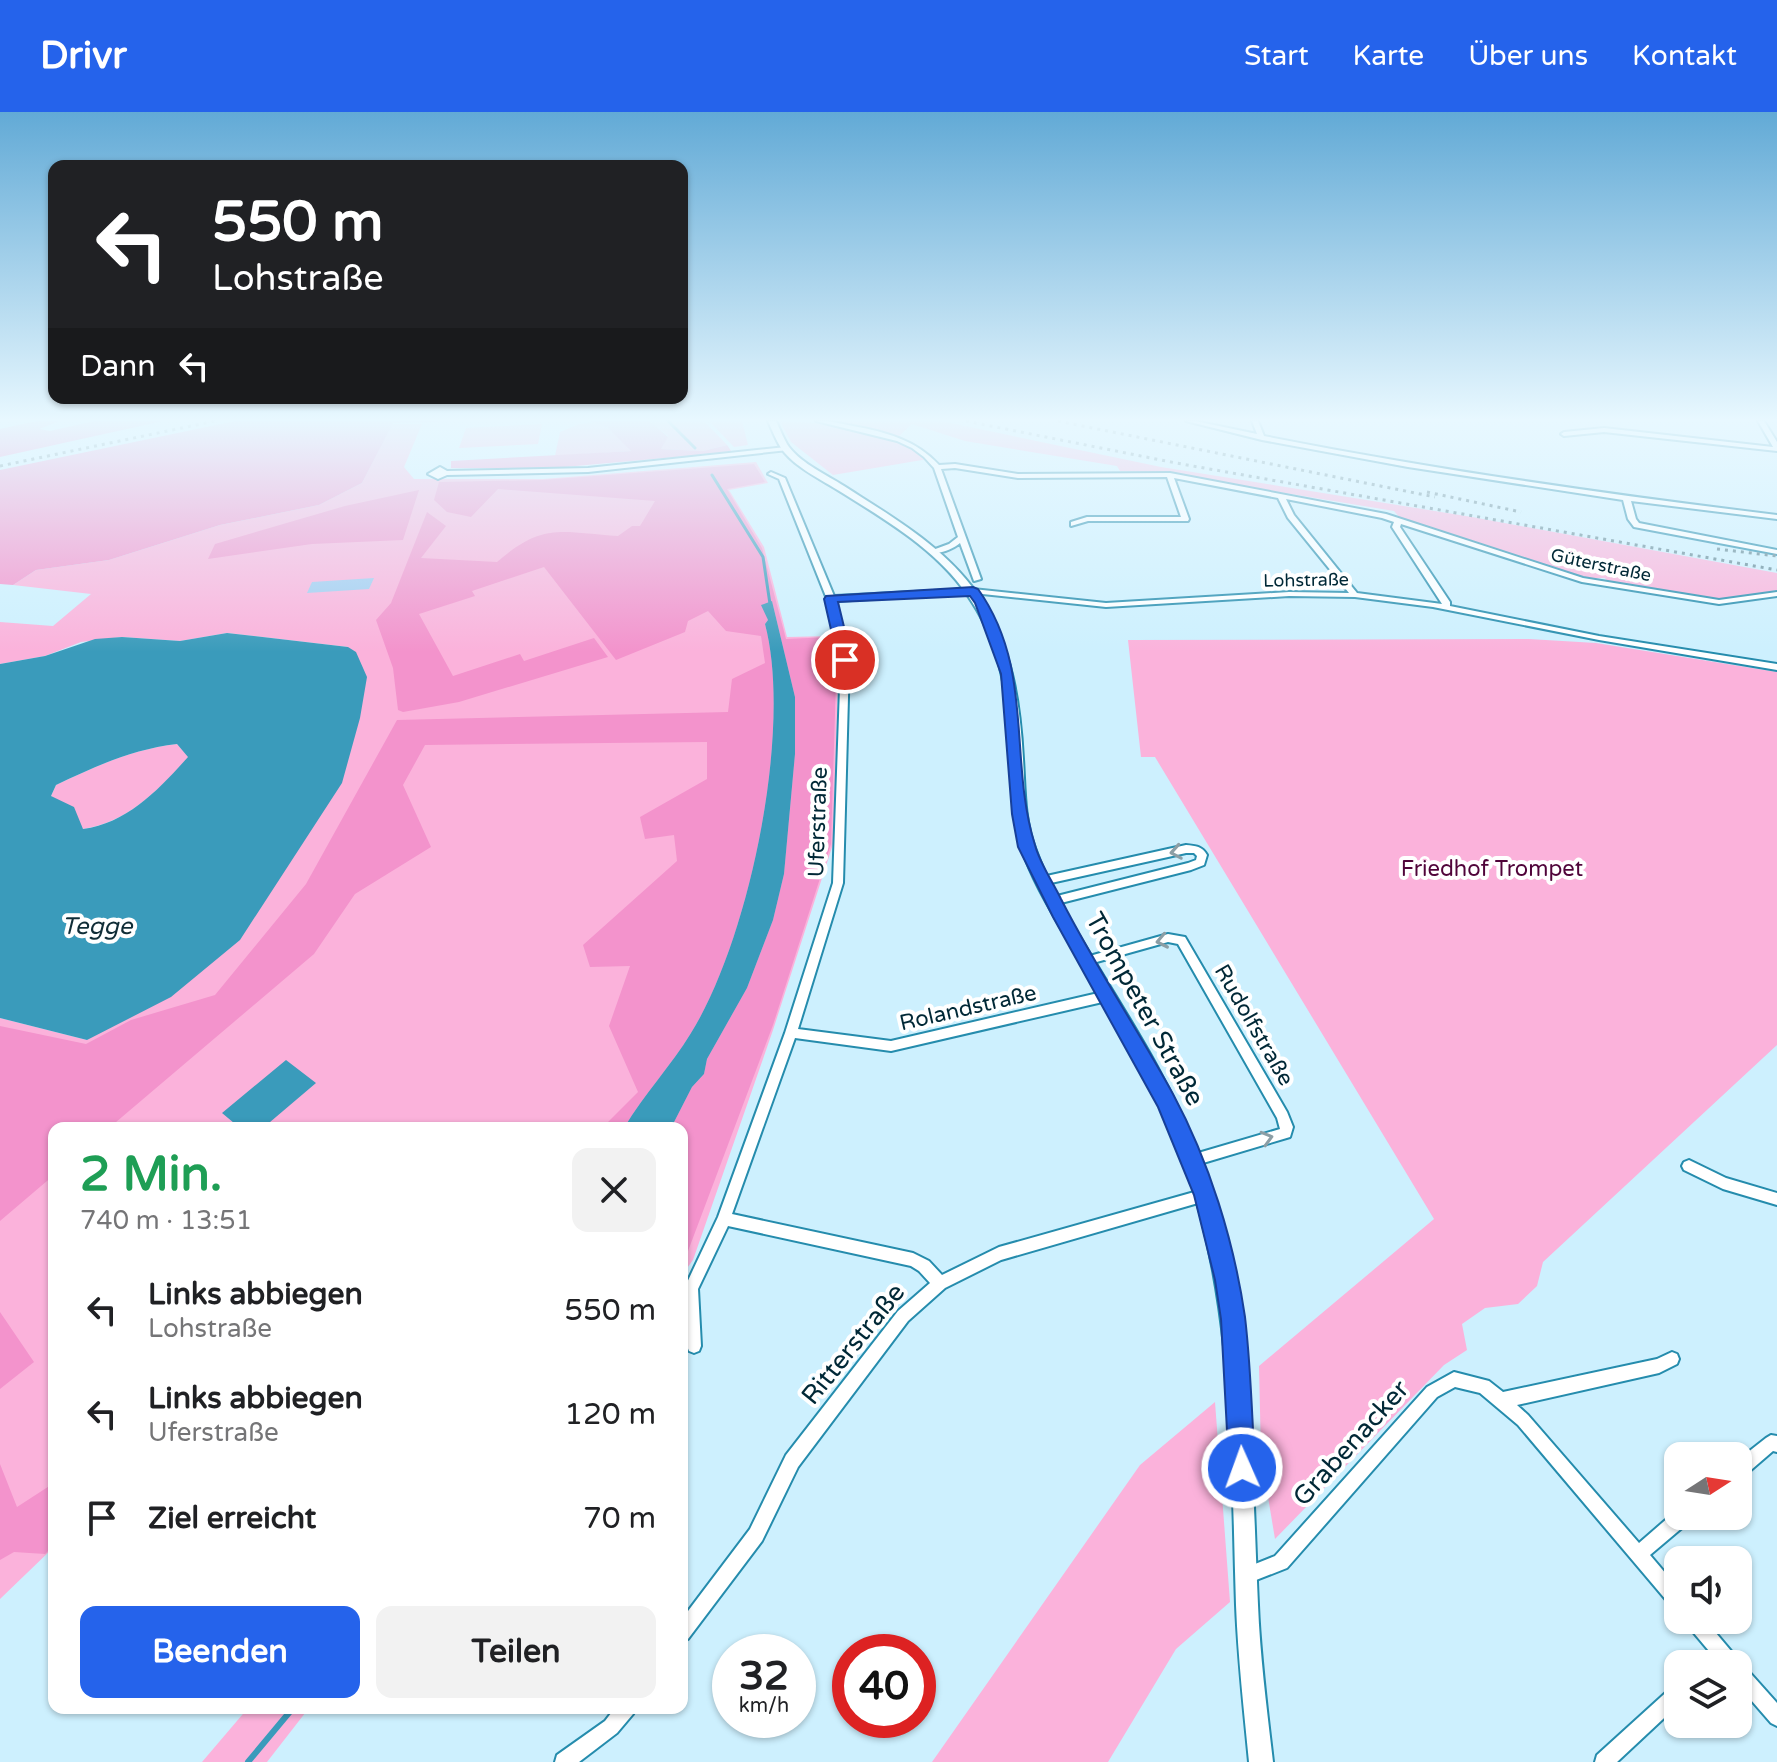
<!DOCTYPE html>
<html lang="de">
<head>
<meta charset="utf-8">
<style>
  body { margin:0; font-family:"Varela Round",sans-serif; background:#f2f2f2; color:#202124; height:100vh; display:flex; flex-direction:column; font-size:30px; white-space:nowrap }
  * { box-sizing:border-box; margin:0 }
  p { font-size:26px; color:#757577 }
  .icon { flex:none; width:44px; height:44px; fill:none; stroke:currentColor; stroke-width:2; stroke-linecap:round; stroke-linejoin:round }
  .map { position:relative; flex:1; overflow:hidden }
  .sheet { position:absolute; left:48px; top:1010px; width:640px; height:592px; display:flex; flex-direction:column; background:#fff; border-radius:16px; box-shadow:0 2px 6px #0004 }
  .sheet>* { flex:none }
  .hud { position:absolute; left:48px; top:48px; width:640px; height:244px; border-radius:16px; box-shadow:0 2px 6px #0004; background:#202124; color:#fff; overflow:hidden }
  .needle { width:52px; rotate:78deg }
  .controls { position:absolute; left:1664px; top:1330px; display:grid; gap:16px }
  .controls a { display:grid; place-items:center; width:88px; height:88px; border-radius:16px; background:#fff; box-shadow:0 2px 6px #0004; font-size:40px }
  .speed { position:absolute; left:712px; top:1522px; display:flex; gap:16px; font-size:40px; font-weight:700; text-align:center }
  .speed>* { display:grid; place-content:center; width:104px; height:104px; border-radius:50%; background:#fff; box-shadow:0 2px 6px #0004; line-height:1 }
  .speed small { font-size:20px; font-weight:400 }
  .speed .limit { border:12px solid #d22; background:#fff; color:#111 }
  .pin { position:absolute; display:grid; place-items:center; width:68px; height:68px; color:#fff; margin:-34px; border:4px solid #fff; border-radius:50%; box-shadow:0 2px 8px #0007 }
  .me { position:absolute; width:88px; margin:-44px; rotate:358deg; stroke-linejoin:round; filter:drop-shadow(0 0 6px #0008) }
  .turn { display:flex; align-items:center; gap:28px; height:168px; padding:0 32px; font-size:36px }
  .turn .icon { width:104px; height:104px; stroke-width:2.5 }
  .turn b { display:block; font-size:56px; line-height:68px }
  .then { display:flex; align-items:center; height:76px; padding:0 32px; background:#0003; gap:16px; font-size:30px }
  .round { display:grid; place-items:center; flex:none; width:84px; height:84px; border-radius:16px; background:#f2f2f2 }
  .headline { display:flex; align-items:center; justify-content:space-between; height:136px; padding:0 32px }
  h1 { font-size:48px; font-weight:700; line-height:60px; color:#1e9e55 }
  .button { display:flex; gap:16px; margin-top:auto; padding:16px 32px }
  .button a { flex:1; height:92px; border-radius:16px; background:#2563eb; color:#fff; font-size:32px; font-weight:700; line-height:92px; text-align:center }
  .button a+a { background:#f2f2f2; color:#202124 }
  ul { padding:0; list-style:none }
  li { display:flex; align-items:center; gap:24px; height:104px; padding:0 32px }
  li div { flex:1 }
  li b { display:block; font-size:30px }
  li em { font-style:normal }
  header { display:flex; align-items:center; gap:48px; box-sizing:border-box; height:112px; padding:0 40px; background:#2563eb; color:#fff }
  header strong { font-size:38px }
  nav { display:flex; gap:44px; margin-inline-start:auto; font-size:28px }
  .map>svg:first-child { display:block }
</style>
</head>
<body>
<header>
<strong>Drivr</strong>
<nav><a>Start</a><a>Karte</a><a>Über uns</a><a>Kontakt</a></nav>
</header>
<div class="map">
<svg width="1777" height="1650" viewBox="0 0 1777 1650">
  <rect width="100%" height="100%" fill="#cdf0fe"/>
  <path fill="#fbb2db" d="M650,309h54l23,24 -24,6 -42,-2 7,-13z
    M709,309h33l6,24 -14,2z
    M780,309c41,0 117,11 148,38l-95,16 -42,-33z
    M828,309h113l220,46 311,50 305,56v17l-44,9h-21l-104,-16 -3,-5h-25l-177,-57 -9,-10 -235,-39 -39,-1 -3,-5 -152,-25 -53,-17 -14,13z
    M598,310l16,10 17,19 -76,5 5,-24 19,-8z
    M392,312h30l-18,43 10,12h129l213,-17 12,21 -39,7 35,57 23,90 45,-1 6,44 -5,164 -60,186 -80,230 -11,15v-147h-628v419l-54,52v-581l87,22 261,-393 -121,-14 -47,8 -58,-4 -41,5 -36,14 -45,8v-42l53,4 38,-32 -78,-9 23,-15 73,-10 111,-35 99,-20 43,-22z
    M542,312l-4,20 -79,4 7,-20z
    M1529,527l67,4 181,29v373l-234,217 -6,24 -19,18 -33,4 -23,16 5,26 -23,15 -169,174 -14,-84 -2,-89 175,-147 -279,-462h-14l-13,-117z
    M177,632l12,13c-30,32 -60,65 -106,72l-32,-33 5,-11c40,-19 77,-36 121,-41z
    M1215,1290l15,200 -54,47 -68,113h-176l208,-297z
    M248,1596h61l-42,54h-65z"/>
  <path fill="#f393cc" d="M36,309h24l-21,8 11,2 44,-10h69l-163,36v-28z
    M235,309h235l-77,2 -31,60 -43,22 -99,20 -111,35 -73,10 -23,15 -13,-1v-114z
    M588,309h62l18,16 -7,12 42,2 24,-6 5,7 -179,16h-102v-7l180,-10 -24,-24z
    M754,352l11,18 -38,7 35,59 24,91 44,-2 6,44 -5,163 -58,181 -91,242v-139h-11l21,-41 12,-13 3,-15 40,-71 26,-68 11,-46 11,-120v-57l-23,-96 -7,10 3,9 -3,4c28,106 -16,316 -74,409 -20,33 -47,61 -67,95h-22l36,-36 -29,-66 21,-60 -40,1 -7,-22 94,-84 -3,-26 -29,4 -5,-22 67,-38v-37l-282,3 -22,40 28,62 -76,47 -41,60 -205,174h-55v47l-54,46v-195l86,18 45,-24 84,-25 91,-111 91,-164 331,-8 4,-33 33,-16 -4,-27 -35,-5 -18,-20 -20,10 -3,11 -69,28 -72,-93 -72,24 3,5 -56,18 34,62 67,-22 4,7 70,-23 14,19 -149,45 -56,10 -5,-2 -5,-42 -17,-48 15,-17 36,-91 19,14 -25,32 76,4c46,-40 63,-30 121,-26l14,-10h8l15,-25 -157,-12 -27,28 -24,-5 -13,-12 5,-18 103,-2z
    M419,378l-16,50 -91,4 -104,15 7,-15 130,-38z
    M0,1200l34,50 -34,27z
    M0,1352l17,43 37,-24v62l-9,9 -31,-2 -14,8z"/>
  <path fill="#3a9bbb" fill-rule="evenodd" d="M772,489l23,96v57l-11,120 -11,46 -26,68 -40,71 -3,15 -12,13 -21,41h-47c20,-34 47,-62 67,-95 58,-93 102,-303 74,-409l3,-4 -7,-15z
    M227,521l121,14 8,5 11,25 -7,41 -18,65 -102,157 -69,57 -84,43 -87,-22v-354l45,-8 50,-17 27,-2 58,4zM177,632l11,13c-29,32 -60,66 -105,72l-9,-22 -23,-11 5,-11c40,-19 77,-36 121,-41z
    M286,948l30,23 -53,45h-23l-18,-15z"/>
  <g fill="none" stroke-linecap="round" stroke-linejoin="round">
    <path stroke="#3a9bbb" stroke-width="3" d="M668,309l27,27
      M712,363l51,82 7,47"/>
    <path stroke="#3a9bbb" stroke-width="6" d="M248,1650l45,-54"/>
  </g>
  <path fill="#a1cbef" d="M374,466l-5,11 -62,4 5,-11z"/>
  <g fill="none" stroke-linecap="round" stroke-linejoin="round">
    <defs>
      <path id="minor" d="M816,309c12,-1 25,3 37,5 33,6 63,14 86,39l16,-1 63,10 152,-1 216,41 197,64 136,22 58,-8v4l-58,8 -137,-22 -181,-58 -1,3 50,75v4l149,30 178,28v6l-178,-30 -166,-33 -78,-10 -66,-1 -183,11 -133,-14 -138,8 14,59 -6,223 -45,146 93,12 216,-50 4,2 2,3 -2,3 -4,2 -216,50 -96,-13 -63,176 181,39 16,8 13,14 57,-28 206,-58 5,2 2,4 -2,4 -5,2 -204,59 -56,28 -37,33 -110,146 -36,74 -74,98 -6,3v-23l68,-90 36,-74 112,-144 32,-28 -11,-12 -8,-5 -183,-40 -30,63 3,57 -2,5 -5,2 -5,-2 -2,-5 -3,-57 34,-72 67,-184 48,-150 8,-223 -14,-61 -48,-120 -11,-5 3,-2 14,6 49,118 139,-7 133,14 183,-11 60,1 -61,-75 -10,-20 -104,-20 15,41 -1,2h-100l-17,5v-4l16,-5h94l-14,-40 -149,1 -63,-10 -14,1 40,110 -7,2 -14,-38c-7,6 -22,13 -30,8l19,-7 9,-7 -24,-69 -10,-11 -12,-9 -15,-7zM1286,387l96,19 12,4 -2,5 50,77 -85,-11 -63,-78z
        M1186,309h9l62,13 -5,-13h6l6,15c171,34 341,58 513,79v4l-146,-18 5,18 3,4 138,27v4l-143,-27 -6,-8 -5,-19 -215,-33 -146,-27z
        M1758,309h6l13,21v9l-173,-19 -40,4 -3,-2 3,-2 40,-4 169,19z
        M786,335l2,1v2l-200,22 -141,3 -9,4 -10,-5 12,-7 7,4 141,-3z
        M1186,733c10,1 16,1 21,10l-3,10 -13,5 -138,35 -4,-1 -1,-3 1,-3 139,-35 8,-3 1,-4 -3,-3h-8l-144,32 -5,-4 5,-4z
        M1168,822l17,3 102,175 6,15 -3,10 -97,29 -5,-2 -2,-4 2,-4 92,-27 -3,-11 -99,-174 -10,-2 -82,23 -4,-1 -2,-3 2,-3 4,-1z
        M1689,1048l37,18 51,15v12l-54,-16 -39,-19 -2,-4 2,-4z
        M1672,1240l5,2 2,5 -2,5 -18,9 -142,32 11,10 111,128 38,-33 1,6h13l-2,6 -39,33 28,33v21l-6,-2 -154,-182 -38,-32 -25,-6 -18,10 -150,171 -41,16 -6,-2 -2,-6 2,-6 35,-14 152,-169 27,-15 35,9 14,11 154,-33z
        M1771,1323l6,1v16l-4,-1 -29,25 -6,2v-18l28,-22z
        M1685,1508h20l32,38 3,6 4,2 33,37v23l-6,-3 -33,-38v-21h-38l3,-6 6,-7 -21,-25z
        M1678,1572v21l-61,57h-22l2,-7 75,-68z
        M615,1596h21l-3,6 -16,19 -38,29h-24l2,-7 48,-34z"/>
      <path id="tertiary" d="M768,309h8c4,8 8,19 13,26 13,17 38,28 55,39 50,32 106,64 138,115 30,48 38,102 41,158 2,30 1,60 12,89 15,42 40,81 63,119 38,62 77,124 102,192 53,143 51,296 58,446 2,52 9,105 15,157h-24c-5,-52 -11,-104 -13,-157 -5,-149 -1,-301 -52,-444 -27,-78 -74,-148 -115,-219 -17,-30 -36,-60 -47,-93 -10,-29 -10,-59 -11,-89 -2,-55 -8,-111 -39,-158 -30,-49 -83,-80 -131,-110 -19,-12 -47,-25 -60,-44 -5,-8 -9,-18 -13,-27z"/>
    </defs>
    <use href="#minor" stroke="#258cad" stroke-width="4"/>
    <use href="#tertiary" stroke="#258cad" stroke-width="4"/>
    <use href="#minor" fill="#fff" fill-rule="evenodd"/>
    <use href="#tertiary" fill="#fff" fill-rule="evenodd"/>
    <path stroke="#618795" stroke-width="3" stroke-dasharray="3 5" stroke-linecap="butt" d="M966,309l210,42 601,107
      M1058,309l377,76
      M0,354l215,-45
      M1427,380l94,20
      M1717,437l60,7"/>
  </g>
  <defs><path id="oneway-chevron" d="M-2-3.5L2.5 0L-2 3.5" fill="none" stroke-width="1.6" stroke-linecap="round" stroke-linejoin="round" transform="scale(2)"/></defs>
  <g stroke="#8c9ea5">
    <use href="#oneway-chevron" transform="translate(1176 740) rotate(170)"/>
    <use href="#oneway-chevron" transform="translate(1162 829) rotate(168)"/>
    <use href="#oneway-chevron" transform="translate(1267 1026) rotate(-16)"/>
  </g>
  <linearGradient id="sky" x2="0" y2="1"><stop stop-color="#62aad6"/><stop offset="0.57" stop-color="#e8f8ff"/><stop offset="1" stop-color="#e8f8ff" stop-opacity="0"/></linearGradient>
  <rect width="1777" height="540" fill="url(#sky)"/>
  <path fill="#2563eb" stroke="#184099" stroke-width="2" d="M973,475l5,2c57,80 30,170 57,256 5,19 18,37 26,54 34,67 76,129 112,195 36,67 61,147 72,223 6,50 7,101 10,151l-3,9 -10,4 -9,-4 -4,-9 -8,-149 -6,-39 -21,-85 -36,-88 -105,-190 -35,-70 -6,-33 -11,-140 -26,-71 -5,-7 -132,6 14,58 -7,4 -7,-4 -14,-61 2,-3z"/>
  <g text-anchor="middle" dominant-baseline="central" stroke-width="8" stroke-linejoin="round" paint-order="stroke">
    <g font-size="18" fill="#002836" stroke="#fff">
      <text transform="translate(1601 453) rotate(12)">Güterstraße</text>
      <text transform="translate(1306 468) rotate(-1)">Lohstraße</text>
    </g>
    <g font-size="22" fill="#002836" stroke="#fff">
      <text transform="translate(818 710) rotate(-88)">Uferstraße</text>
      <text transform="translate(968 896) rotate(-13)">Rolandstraße</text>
      <text transform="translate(1254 913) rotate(60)">Rudolfstraße</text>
    </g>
    <g font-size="22" fill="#50043a" stroke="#fff">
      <text x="1492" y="757">Friedhof Trompet</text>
    </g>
    <g font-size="24" font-style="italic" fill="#102d37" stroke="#fff">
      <text x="97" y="814">Tegge</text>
    </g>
    <g font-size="26" fill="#002836" stroke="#fff">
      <text transform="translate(1145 897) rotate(61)">Trompeter Straße</text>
      <text transform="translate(853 1232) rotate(-51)">Ritterstraße</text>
      <text transform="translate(1351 1331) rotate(-48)">Grabenacker</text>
    </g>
  </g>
</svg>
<div class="controls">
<a><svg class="needle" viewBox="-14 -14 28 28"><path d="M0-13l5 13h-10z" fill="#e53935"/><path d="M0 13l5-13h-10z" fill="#757577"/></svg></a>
<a><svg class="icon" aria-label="sound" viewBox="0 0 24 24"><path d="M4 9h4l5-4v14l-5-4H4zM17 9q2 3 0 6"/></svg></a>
<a><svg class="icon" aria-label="layers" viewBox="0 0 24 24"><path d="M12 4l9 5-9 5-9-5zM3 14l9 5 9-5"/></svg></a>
</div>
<div class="speed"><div>32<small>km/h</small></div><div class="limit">40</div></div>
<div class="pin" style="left:845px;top:548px;background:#d93025"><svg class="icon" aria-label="arrive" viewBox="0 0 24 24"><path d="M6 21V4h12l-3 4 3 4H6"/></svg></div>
<svg class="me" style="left:1242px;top:1356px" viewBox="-20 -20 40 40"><circle r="17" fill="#2563eb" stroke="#fff" stroke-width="3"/><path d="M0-11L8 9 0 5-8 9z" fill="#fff"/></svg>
<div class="hud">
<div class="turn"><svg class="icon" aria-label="left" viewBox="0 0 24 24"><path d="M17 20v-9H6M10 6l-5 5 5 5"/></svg><div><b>550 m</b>Lohstraße</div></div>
<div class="then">Dann<svg class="icon" aria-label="left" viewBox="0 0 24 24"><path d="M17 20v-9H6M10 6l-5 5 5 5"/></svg></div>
</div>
<section class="sheet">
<div class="headline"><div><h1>2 Min.</h1><p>740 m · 13:51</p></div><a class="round"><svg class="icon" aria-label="close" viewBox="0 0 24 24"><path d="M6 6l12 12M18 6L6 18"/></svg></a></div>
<ul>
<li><svg class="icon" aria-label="left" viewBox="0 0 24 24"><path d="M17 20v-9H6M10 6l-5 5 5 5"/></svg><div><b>Links abbiegen</b><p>Lohstraße</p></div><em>550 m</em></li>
<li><svg class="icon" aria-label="left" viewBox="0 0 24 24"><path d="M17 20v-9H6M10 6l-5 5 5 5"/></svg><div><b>Links abbiegen</b><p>Uferstraße</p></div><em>120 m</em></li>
<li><svg class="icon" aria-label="arrive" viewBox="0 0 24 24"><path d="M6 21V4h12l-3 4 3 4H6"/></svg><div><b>Ziel erreicht</b></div><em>70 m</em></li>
</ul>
<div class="button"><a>Beenden</a><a>Teilen</a></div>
</section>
</div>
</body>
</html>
